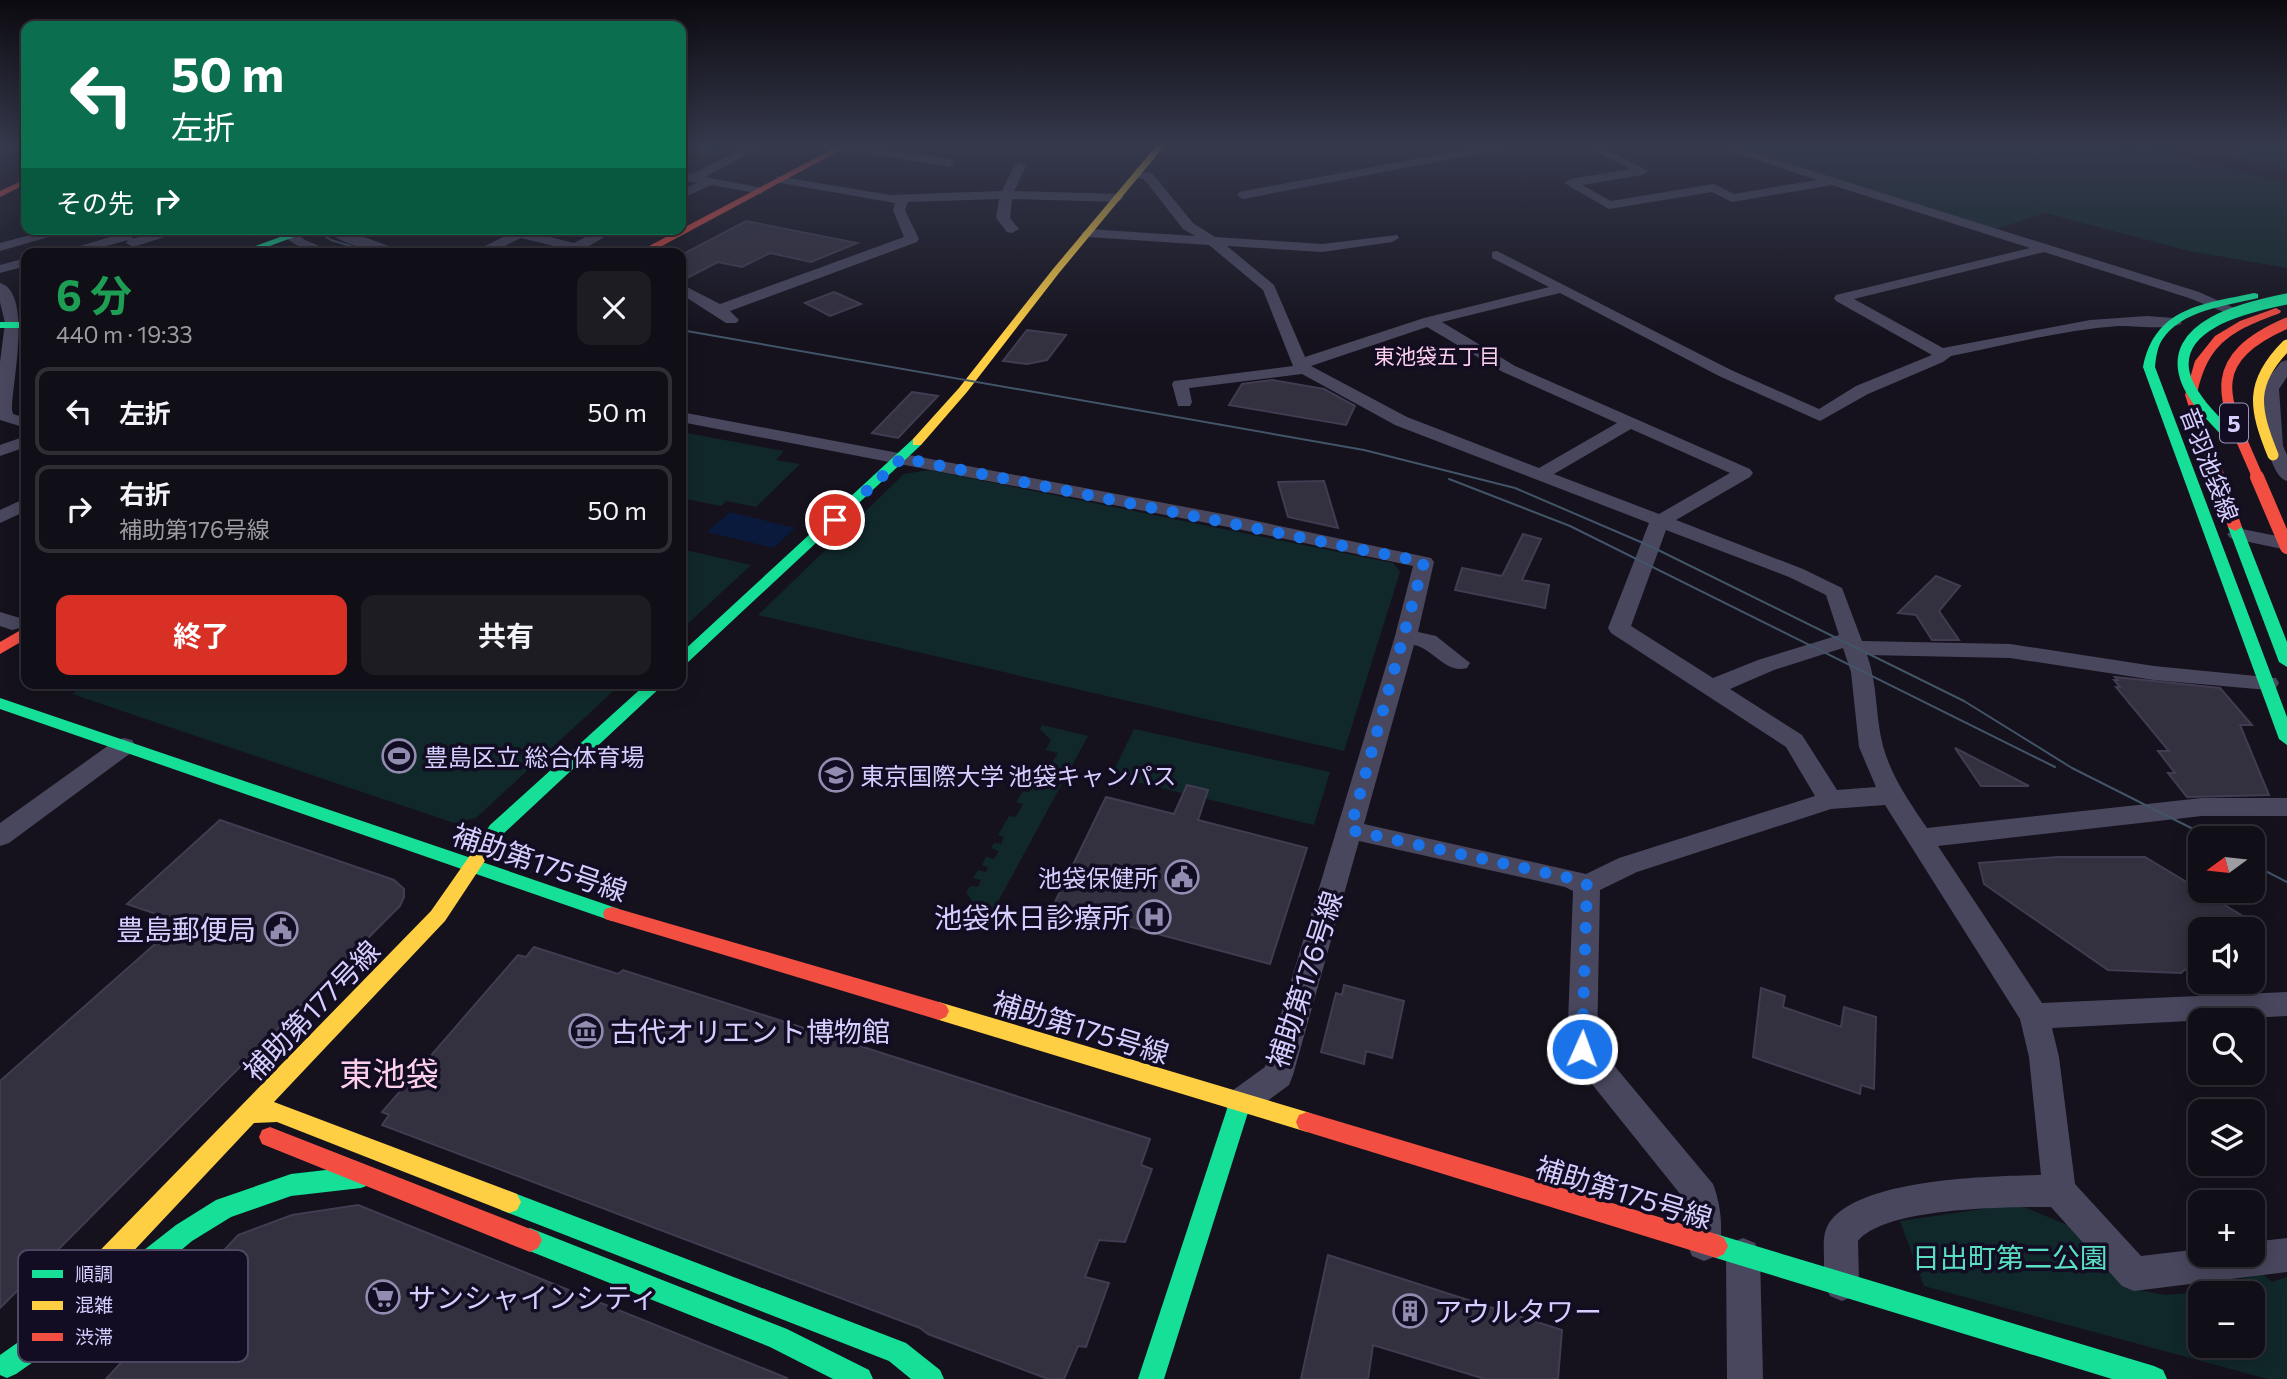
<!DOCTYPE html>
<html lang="ja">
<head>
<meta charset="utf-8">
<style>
  body { margin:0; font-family:Commissioner,"Noto Sans JP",sans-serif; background:#1e1c23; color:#f1f3f6; height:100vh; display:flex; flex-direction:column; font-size:26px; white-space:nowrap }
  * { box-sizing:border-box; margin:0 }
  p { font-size:23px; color:#9c9ca1 }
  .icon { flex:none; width:38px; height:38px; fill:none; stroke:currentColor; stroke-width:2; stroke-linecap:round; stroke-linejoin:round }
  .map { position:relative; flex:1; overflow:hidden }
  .panel { position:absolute; left:21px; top:248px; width:665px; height:441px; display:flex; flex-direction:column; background:#100e16; border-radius:14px; box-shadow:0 4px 18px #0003,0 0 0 2px #302e35 }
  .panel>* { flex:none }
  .top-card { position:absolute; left:21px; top:21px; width:665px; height:214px; border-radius:14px; box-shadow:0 4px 18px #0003,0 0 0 2px #302e35; background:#0b6e4f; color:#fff; overflow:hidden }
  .needle { width:46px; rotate:255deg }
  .tools { position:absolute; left:2188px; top:826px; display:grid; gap:14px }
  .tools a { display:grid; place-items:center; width:77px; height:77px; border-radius:14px; background:#100e16; box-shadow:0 4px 18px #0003,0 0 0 2px #302e35; font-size:35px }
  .pin { position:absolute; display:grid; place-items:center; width:60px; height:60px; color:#fff; margin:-30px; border:4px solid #fff; border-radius:50%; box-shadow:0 2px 7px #0007 }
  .me { position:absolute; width:77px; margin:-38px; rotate:2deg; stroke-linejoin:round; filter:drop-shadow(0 0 5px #0008) }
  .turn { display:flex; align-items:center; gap:24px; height:147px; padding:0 35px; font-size:32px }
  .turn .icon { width:91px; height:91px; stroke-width:2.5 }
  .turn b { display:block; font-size:49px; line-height:60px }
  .then { display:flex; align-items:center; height:66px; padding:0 35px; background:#0003; gap:14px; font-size:26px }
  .round { display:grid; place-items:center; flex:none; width:74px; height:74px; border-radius:14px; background:#1e1c23 }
  .headline { display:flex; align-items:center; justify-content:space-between; height:119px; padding:0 35px }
  h1 { font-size:42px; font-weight:700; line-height:52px; color:#1e9e55 }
  .primary-button { display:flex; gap:14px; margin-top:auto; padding:14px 35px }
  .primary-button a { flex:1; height:80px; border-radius:14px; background:#d93025; color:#fff; font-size:28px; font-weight:700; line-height:80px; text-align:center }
  .primary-button a+a { background:#1e1c23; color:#f1f3f6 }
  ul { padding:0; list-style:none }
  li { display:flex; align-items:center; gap:21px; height:88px; margin:0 14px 10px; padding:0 21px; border:4px solid #302e35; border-radius:14px }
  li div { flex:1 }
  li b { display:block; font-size:26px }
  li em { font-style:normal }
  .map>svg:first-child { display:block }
</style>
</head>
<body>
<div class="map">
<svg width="2287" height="1379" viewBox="0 0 2287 1379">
  <rect width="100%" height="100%" fill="#15121d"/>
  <path fill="#11282a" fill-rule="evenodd" d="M681,145h64c-8,4 -14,0 -21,3 -21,8 -19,14 -43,10z
    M1723,145h386l23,3 11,-3 37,5 -7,4 114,29v85l-98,-17 -144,-38 -52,17z
    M2245,145h42v25l-63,-15z
    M681,432l103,19 -8,9 24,4 -44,43 -30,-6 -5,5 -40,-8z
    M929,470l464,93 7,9 -56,179 -586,-136 146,-141z
    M681,549l70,16 -70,65z
    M86,684h535l-145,134 -22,5 -382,-129z
    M1042,725l46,11 -100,184 -22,-27 4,-7 8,1 3,-7 -8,-2 5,-8 8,2 2,-5 -6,-2 4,-8 8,2 5,-8 -8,-3 3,-5 7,1 3,-7 -6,-2 11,-19 7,1 7,-13 -7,-2 7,-11 6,1 2,-4 -5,-1 11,-20 11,3 10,-17 -12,-3 5,-10 -11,-11z
    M1134,729l196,43 -16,53 -203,-49z
    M2017,1204l67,28 50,57 31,6 32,-3 64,-19 11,9 15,-5v102h-19l-344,-93 -24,-65zM2200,1293h52v53h-52z"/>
  <path fill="#0a1a3c" d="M730,512l65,16 -21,20 -67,-16z"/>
  <path fill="#33303f" stroke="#413c51" stroke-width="2" d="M746,221l111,22 -46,19 -41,-9 -28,14 -24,-5 -37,19v-26z
    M834,292l27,12 -31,12 -25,-13z
    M1027,330l39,5 -19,25 -20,4 -24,-3z
    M1272,380l52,9 31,17 -9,19 -117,-20 13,-21z
    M912,392l26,4 -40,42 -26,-5z
    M1324,481l14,47 -50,-11 -10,-35z
    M1523,534l18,5 -19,41 27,5 -4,23 -90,-18 7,-22 40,8z
    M1936,576l24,10 -21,25 20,29h-27l-16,-25 -18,-2z
    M2115,677l105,11 32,37h-12l29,70 -82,2 -19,-24h7l-17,-22h11l-53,-64h4l-6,-7h4z
    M1955,748l74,38h-48z
    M1187,785l21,5 -10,30 109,28 -37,116 -217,-58 53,-109 68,17z
    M220,820l174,60 10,9v8l-4,9 -400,402v-227l180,-159 -53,-18z
    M2058,857h87l101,61 -13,11h-33v28l-19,16 -73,-3 -124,-86 -5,-21z
    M534,947l84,27 5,-4 527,169 -9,26 11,4 -27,73 -26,-2 -14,37 24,6 -23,64 -8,-1 -14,33h-16l-120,-45 -8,-6 -538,-203 7,-10 -7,-3 136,-157 8,2z
    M1344,985l60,16 -12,57 -26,-7 -2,13 -43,-12 15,-59 6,2z
    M1761,988l24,8 -2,11 58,20 3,-20 32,10 -2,72 -13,-4 -1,9 -107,-37z
    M358,1205l429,173 -1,1h-680l132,-144 54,-20z
    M1328,1255l234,75 -4,49h-73l-112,-34 -5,34h-67z"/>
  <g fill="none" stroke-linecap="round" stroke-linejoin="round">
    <path fill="#49475e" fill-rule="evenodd" d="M750,145h15l-60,32 57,11v6l-51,-9 -30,14v-9l16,-7 -16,-3v-8l11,2z
      M855,145l94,14 6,4 -6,4 -96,-16 -6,-3z
      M1024,145h17l1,1 -13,3z
      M1491,145h24l-6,3 -266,51 -6,-4 2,-3z
      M1584,145h15l49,26 -6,4 -60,10 29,16 103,-17 20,10 83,-14 -105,-35h17l470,147 42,19 -2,3h-10l-40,-16 -145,-46 -190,47 89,49 147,-28 57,-4 27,2 8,5c-9,8 -50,2 -64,3 -56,4 -112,19 -167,30l-8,6 -75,32 -48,27 -101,-45 -159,-83 -118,29 73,44 235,103 3,4 -3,4 -74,43 127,49 39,19 20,53 148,3 144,22 122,12 3,5 -3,5 -8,2 -114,-10 -144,-22 -143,-3c11,30 8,61 16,91 8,30 27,57 44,82l275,-30h85v18h-85l-264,30 104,157 245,-11v24l-235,12 7,29 16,127 66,72 59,-7v6h52v-13l35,-4v34l-153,19 -12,-5 -71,-79c-42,0 -166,0 -193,34l1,43 -5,12 -12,5 -12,-5c-6,-12 -6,-23 -6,-37 0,-12 -2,-25 5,-36 30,-45 162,-47 212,-48l-12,-118 -9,-38 -135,-214 -54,4 -194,63 -37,18 -3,155 116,139c8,20 12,52 3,72l-12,5 -12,-5 -5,-12 -2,-44 -114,-142 -4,-9 6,-158 -8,-4 -206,-46 -66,234 -4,10 -38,28 -11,4 -11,-4 -5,-10 5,-10 36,-26 130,-431 18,-70 -185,-39 -547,-105v-10l547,103 203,43 3,4 -16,70 18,4 34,27 -3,5c-22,6 -33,-19 -53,-23l-50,179 222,50 33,-16 196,-62 -29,-49 -175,-114 -3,-5 41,-105 -254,-98 -93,-51 -113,14 3,14 -2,4h-12l-6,-22 2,-3 119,-15 -30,-76 -54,-45 -121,-8 -7,-4 7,-4 107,7 -12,-7 -39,-50 -9,-1v-6l17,1 41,50 22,14 107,7 75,-9 2,3 -7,4 -70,10 -95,-6 47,39 31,72 119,-39 125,-31 -57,-29v-6l5,-1 234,119 88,39 37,-23 76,-31 -96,-54 -2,-3 2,-3 194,-47 -198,-63 -100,17 -20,-10 -103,17 -45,-26 6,-4 60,-10zM1427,327l76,45 114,51 -78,45 -132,-51 -96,-51zM1631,429l99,44 -71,41 -105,-40zM1666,530l123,47 37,18 13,40 -81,25 -45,18 -82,-52zM1843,648l8,24 8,75 17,40 -39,3 -35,-55 -72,-46 44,-19z
      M1020,162l6,4 -12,25 104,3 6,4 -6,4 -106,-3 -2,19 9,11 -7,4 -5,-1 -11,-14 3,-19 -91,3 -3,8 14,29 -2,3 -187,69 9,9 -3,3h-10l-45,-29v-10l39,20 184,-67 -11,-27 2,-7 -114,-20 -4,-1v-6l113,19 112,-4 12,-25z
      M53,229h23l-76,22v-8z
      M168,229h22l-57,18 -7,-4 2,-3z
      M277,229h14l14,11 33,14c-25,0 -44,-6 -61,-25z
      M324,229h18l69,25c-29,0 -65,-6 -87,-25z
      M493,229h36l1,3 44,11 27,-14h17l-29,17 23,8h-26l-65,-16 -33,16h-19l38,-19z
      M127,232l7,4 -2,3 -55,15h-24z
      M26,258v8l-26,7v-8z
      M0,283c33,9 12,99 12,126l1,5 13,4v10l-26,-8v-58l5,-39 -5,-21z
      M2287,360v17l-8,12 4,57 4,9v26c-20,-5 -29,-74 -24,-92 2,-9 13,-20 18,-27z
      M26,436v11l-26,9v-11z
      M26,498v13l-26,12v-13z
      M2237,528l50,10v12l-57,-12 -3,-4z
      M0,612l20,6 3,5 -3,5 -8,2 -12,-4z
      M124,738l8,2 4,6 -4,6 -123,91 -9,3v-23l116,-83z
      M1743,1238l12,5 5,12 3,124h-36l-1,-124 5,-12z"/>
    <path fill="#16e098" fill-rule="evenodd" d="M302,229h14l-68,25h-15z
      M2254,293l4,1v4c-32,8 -77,12 -96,42 -5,8 -6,18 -7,27l132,350v28l-8,-6 -136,-372c12,-60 60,-63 111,-74z
      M0,322h26v6h-26z
      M917,438l4,1v6l-235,219 -5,2v-13l232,-214z
      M2235,523l7,4 45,115v25l-8,-5 -51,-135z
      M646,684h18l-162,151 -17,26 -3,1 137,47 2,5 -2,5 -7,2 -612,-212v-11l471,160 2,-7 17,-26z
      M1240,1093l8,3 3,7 -87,276h-26l91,-276 3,-7z
      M361,1166l8,3 3,8 -3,8 -8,3 -70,8 -60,21 -39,24 -72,60 -104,73 -9,4 -7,-3v-20l102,-72 74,-58 40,-25 75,-26z
      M509,1191l397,152 34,27 4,9h-33l-22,-18 -388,-151 -4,-8 4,-8z
      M530,1228l257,101 82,41 4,9h-40l-63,-32 -248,-99 -4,-8 4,-8z
      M1716,1234l438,132 9,4 4,9h-55l-396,-121 -8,-4 -4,-8 4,-8z"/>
    <path fill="#ffcf43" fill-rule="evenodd" d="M1157,145h8l-106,128 -92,119 -46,53h-8v-6l46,-51 94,-119z
      M479,849l6,2 3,5 -43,65 -171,181 243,92 4,8 -4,8 -8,3 -232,-91 -23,1 -159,169 -9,3 -9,-3 -3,-9 3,-9 354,-363 42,-60z
      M939,1002l368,110 8,3 3,7 -3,7 -8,3 -368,-112 -7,-3 -3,-6 3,-6z"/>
    <path fill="#f24e42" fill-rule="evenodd" d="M840,145h10l-203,109h-13z
      M26,179v5l-26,13v-6z
      M2276,308l5,3 -1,2c-48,18 -72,29 -83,82l45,132 -7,4 -7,-4 -43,-132 10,-34 20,-25 25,-15z
      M26,627v12l-26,15v-12z
      M612,907l327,95 7,3 3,6 -3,6 -7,3 -334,-101 -2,-5 2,-5z
      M1307,1112l409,122 8,4 4,8 -4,8 -8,4 -409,-126 -8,-3 -3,-7 3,-7z
      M270,1127l268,105 4,8 -4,8 -8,4 -268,-108 -3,-7 3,-7z"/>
    <path stroke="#425568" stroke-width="2" d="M313,229l18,11 45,14
      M681,330l683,120 151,38 135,58 314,155 108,67 139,70
      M1449,479l121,47 485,241
      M2252,864l35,18"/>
    <defs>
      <path id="rail" d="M0,154l20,-9"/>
    </defs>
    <use href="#rail" stroke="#425568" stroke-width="4.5"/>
    <use href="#rail" stroke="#120d22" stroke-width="2.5" stroke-dasharray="9" stroke-linecap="butt"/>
    <path stroke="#16e098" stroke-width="11" d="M2231,437c-15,-16 -35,-34 -44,-55 -23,-57 60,-75 100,-83"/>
    <path stroke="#ffcf43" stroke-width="11" d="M2273,455c-19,-47 -24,-72 14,-110"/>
    <path stroke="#f24e42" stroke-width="11" d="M2258,478c-30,-72 -63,-115 29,-155"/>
    <path stroke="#f24e42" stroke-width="14" d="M2257,477l30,70"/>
  </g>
  <linearGradient id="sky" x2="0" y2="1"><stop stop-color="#0c0a10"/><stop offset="0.43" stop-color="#35394c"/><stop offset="1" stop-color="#35394c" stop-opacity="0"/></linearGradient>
  <rect width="2287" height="338" fill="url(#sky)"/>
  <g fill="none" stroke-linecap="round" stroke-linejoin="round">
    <path stroke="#1a73e8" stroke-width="12" stroke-dasharray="0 21.6" d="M835,520l67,-62 522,104 -74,268 220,48 17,7 -5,164"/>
  </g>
  <defs>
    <symbol id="stadium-ring" viewBox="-11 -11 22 22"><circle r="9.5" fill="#120d22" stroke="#928cb0" stroke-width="1.5"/><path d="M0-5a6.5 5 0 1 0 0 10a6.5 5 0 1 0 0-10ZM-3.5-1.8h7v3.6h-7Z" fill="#928cb0"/></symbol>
    <symbol id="university-ring" viewBox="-11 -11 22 22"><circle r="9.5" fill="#120d22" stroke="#928cb0" stroke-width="1.5"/><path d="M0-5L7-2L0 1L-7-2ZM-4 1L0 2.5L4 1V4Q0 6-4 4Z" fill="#928cb0"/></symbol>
    <symbol id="civic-ring" viewBox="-11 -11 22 22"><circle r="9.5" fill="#120d22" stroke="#928cb0" stroke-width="1.5"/><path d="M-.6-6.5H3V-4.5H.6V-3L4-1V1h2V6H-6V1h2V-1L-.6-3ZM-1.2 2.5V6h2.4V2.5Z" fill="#928cb0"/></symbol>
    <symbol id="hospital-ring" viewBox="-11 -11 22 22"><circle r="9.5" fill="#120d22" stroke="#928cb0" stroke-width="1.5"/><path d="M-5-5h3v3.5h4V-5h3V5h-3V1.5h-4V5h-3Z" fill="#928cb0"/></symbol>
    <symbol id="museum-ring" viewBox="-11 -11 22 22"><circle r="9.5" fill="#120d22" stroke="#928cb0" stroke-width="1.5"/><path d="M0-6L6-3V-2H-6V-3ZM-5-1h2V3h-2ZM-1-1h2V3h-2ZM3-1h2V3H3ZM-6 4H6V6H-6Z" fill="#928cb0"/></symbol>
    <symbol id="supermarket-ring" viewBox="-11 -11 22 22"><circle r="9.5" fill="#120d22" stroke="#928cb0" stroke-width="1.5"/><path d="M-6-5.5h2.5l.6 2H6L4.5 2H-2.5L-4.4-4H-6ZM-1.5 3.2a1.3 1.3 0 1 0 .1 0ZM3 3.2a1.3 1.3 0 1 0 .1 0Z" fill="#928cb0"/></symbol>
    <symbol id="building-ring" viewBox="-11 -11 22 22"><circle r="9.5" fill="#120d22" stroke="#928cb0" stroke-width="1.5"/><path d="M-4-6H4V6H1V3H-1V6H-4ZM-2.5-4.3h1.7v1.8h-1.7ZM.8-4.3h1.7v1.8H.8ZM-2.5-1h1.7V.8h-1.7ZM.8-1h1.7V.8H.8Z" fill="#928cb0"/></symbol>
  </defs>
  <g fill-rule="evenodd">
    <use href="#stadium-ring" x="380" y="737" width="38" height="38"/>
    <use href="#university-ring" x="817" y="756" width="38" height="38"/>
    <use href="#civic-ring" x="1163" y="858" width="38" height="38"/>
    <use href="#hospital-ring" x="1135" y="898" width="38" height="38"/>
    <use href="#civic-ring" x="262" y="910" width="38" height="38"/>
    <use href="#museum-ring" x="567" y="1012" width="38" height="38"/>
    <use href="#supermarket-ring" x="364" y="1278" width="38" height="38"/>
    <use href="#building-ring" x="1391" y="1292" width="38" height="38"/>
  </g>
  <g text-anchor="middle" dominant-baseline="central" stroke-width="7" stroke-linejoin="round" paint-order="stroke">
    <g font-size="21" fill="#ffd0ec" stroke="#120d22">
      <text x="1437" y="355">東池袋五丁目</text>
    </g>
    <rect fill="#120d22" stroke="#9b94bd" stroke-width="2" x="2220" y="403.5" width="28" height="39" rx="5"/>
    <g font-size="23" font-weight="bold" fill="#d6ceff">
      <text x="2234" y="423">5</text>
    </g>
    <g font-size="24" fill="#d6ceff" stroke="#120d22">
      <text transform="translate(2210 464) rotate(69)">音羽池袋線</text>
    </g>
    <g font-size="24" fill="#d6ceff" stroke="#120d22" text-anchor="start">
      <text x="424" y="756">豊島区立 総合体育場</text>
      <text x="860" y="775">東京国際大学 池袋キャンパス</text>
      <text x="1158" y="877" text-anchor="end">池袋保健所</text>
    </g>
    <g font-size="28" fill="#d6ceff" stroke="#120d22">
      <text transform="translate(540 862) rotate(19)">補助第175号線</text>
      <text transform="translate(1304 979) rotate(-72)">補助第176号線</text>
      <text transform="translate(311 1010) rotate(-46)">補助第177号線</text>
      <text transform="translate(1081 1027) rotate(17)">補助第175号線</text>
      <text transform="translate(1624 1192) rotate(17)">補助第175号線</text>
    </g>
    <g font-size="28" fill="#d6ceff" stroke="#120d22" text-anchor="start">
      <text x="1130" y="917" text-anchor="end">池袋休日診療所</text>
      <text x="256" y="929" text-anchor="end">豊島郵便局</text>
      <text x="610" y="1031">古代オリエント博物館</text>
      <text x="408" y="1297">サンシャインシティ</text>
      <text x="1434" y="1311">アウルタワー</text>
    </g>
    <g font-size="28" fill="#5adfc4" stroke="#120d22">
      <text x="2010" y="1257">日出町第二公園</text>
    </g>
    <g font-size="33" fill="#ffd0ec" stroke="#120d22">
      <text x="389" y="1072">東池袋</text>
    </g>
  </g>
  <rect x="18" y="1250" width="230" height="112" rx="10" fill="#120d22" stroke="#4d4764" stroke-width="2"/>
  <rect x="32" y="1270" width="31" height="8" fill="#16e098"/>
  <rect x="32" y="1301" width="31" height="9" fill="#ffcf43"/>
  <rect x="32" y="1333" width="31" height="8" fill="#f24e42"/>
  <g font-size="19" fill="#d6ceff">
    <text x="75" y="1281">順調</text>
    <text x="75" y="1312">混雑</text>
    <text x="75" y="1344">渋滞</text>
  </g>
</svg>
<div class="tools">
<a><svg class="needle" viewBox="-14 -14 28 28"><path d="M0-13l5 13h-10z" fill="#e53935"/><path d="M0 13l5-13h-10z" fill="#9c9ca1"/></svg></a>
<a><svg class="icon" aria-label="sound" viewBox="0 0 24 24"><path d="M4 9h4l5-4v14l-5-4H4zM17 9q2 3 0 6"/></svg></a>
<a><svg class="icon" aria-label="search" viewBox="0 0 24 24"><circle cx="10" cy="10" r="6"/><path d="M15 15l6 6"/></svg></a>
<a><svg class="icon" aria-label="layers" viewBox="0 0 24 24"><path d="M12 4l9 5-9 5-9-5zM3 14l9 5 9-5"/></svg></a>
<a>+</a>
<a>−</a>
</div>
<div class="pin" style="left:835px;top:520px;background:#d93025"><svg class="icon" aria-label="arrive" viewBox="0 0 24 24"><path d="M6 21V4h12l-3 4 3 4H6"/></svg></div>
<svg class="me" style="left:1582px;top:1049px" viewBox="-20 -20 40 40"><circle r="17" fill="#1a73e8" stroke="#fff" stroke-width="3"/><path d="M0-11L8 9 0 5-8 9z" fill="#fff"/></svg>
<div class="top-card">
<div class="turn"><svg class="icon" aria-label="left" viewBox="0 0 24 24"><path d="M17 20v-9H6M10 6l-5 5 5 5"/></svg><div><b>50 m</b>左折</div></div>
<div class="then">その先<svg class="icon" aria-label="right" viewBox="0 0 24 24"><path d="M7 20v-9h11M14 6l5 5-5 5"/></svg></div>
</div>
<section class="panel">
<div class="headline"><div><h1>6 分</h1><p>440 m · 19:33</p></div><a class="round"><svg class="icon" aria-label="close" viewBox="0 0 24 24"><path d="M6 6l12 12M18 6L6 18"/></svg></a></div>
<ul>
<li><svg class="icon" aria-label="left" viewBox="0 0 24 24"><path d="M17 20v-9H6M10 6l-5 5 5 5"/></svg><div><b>左折</b></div><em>50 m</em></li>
<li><svg class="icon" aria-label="right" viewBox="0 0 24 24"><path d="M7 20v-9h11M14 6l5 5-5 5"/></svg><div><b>右折</b><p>補助第176号線</p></div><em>50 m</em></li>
</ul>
<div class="primary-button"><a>終了</a><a>共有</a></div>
</section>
</div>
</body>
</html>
